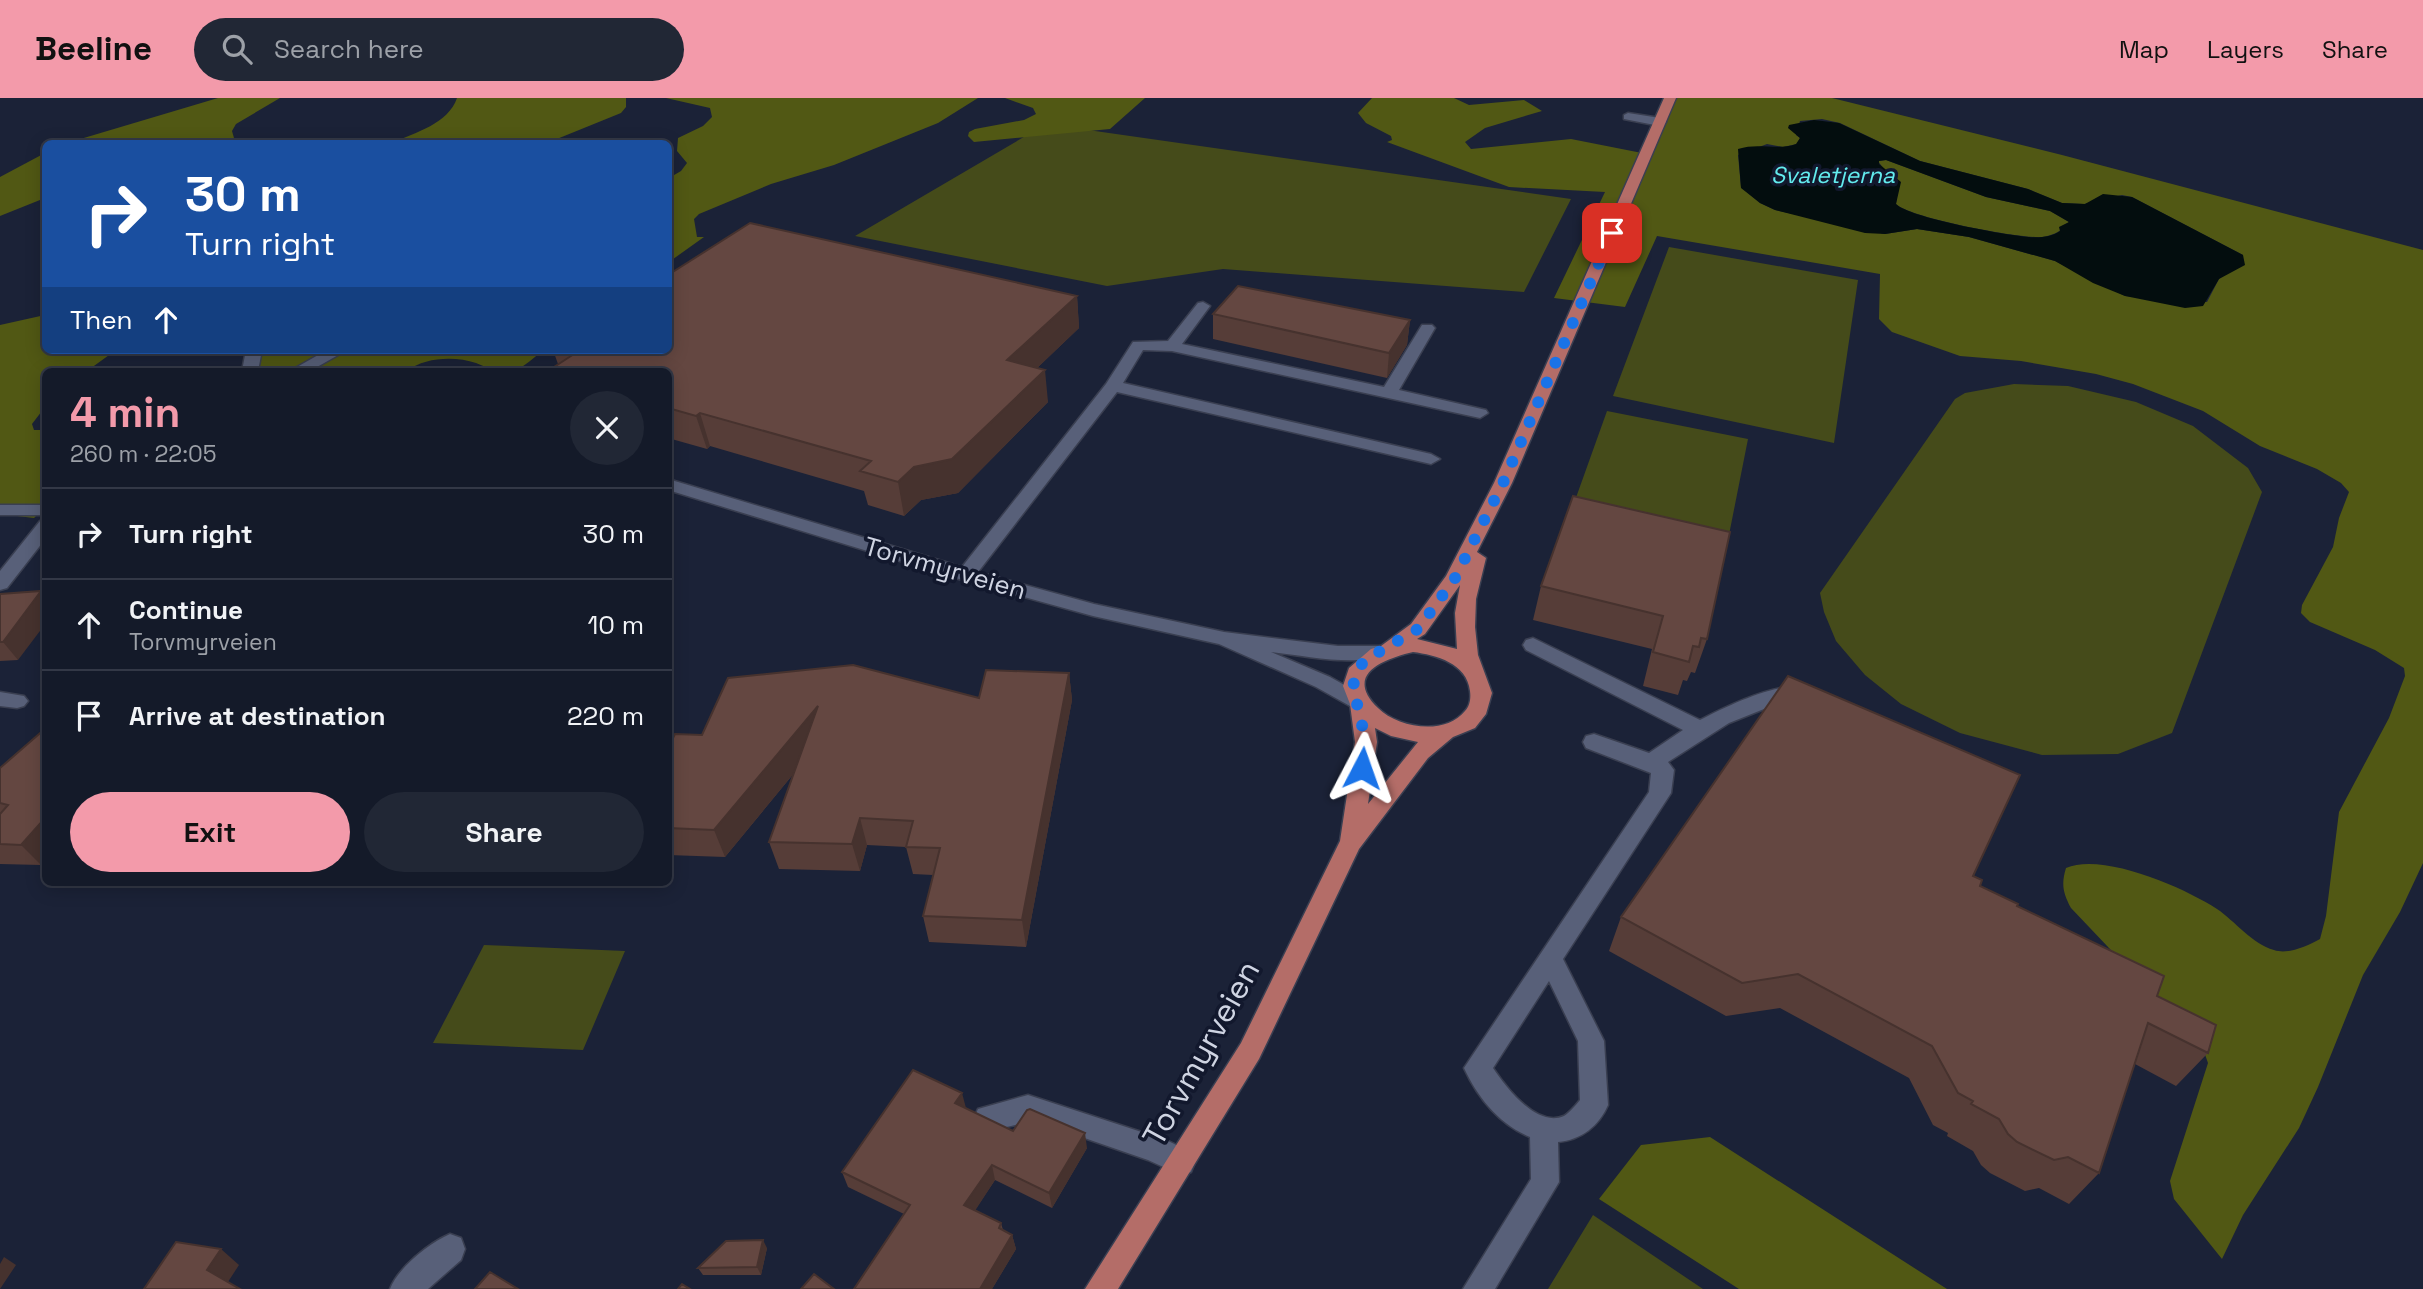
<!DOCTYPE html>
<html lang="en">
<head>
<meta charset="utf-8">
<style>
  body { margin:0; font-family:"Space Grotesk",sans-serif; background:#212735; color:#f1f3f6; height:100vh; display:flex; flex-direction:column; font-size:26px; white-space:nowrap }
  * { box-sizing:border-box; margin:0 }
  p { font-size:23px; color:#9da1a8 }
  .icon { flex:none; width:38px; height:38px; fill:none; stroke:currentColor; stroke-width:2; stroke-linecap:round; stroke-linejoin:round }
  .map { position:relative; flex:1; overflow:hidden }
  .side { position:absolute; left:42px; top:270px; width:630px; height:518px; display:flex; flex-direction:column; background:#141a29; border-radius:10px; box-shadow:0 4px 18px #0003,0 0 0 2px #333846 }
  .side>* { flex:none }
  .hud { position:absolute; left:42px; top:42px; width:630px; height:214px; border-radius:10px; box-shadow:0 4px 18px #0003,0 0 0 2px #333846; background:#1a4fa0; color:#fff; overflow:hidden }
  .pin { position:absolute; display:grid; place-items:center; width:60px; height:60px; color:#fff; margin:-30px; border-radius:14px; box-shadow:0 4px 10px #0006 }
  .me { position:absolute; width:77px; margin:-38px; rotate:4deg; stroke-linejoin:round; filter:drop-shadow(0 0 5px #0008) }
  .turn { display:flex; align-items:center; gap:24px; height:147px; padding:0 28px; font-size:32px }
  .turn .icon { width:91px; height:91px; stroke-width:2.5 }
  .turn b { display:block; font-size:49px; line-height:60px }
  .then { display:flex; align-items:center; height:66px; padding:0 28px; background:#0003; gap:14px; font-size:26px }
  .round { display:grid; place-items:center; flex:none; width:74px; height:74px; border-radius:37px; background:#212735 }
  .headline { display:flex; align-items:center; justify-content:space-between; height:119px; padding:0 28px }
  h1 { font-size:42px; font-weight:700; line-height:52px; color:#f39aaa }
  .cta { display:flex; gap:14px; margin-top:auto; padding:14px 28px }
  .cta a { flex:1; height:80px; border-radius:42px; background:#f39aaa; color:#111; font-size:28px; font-weight:700; line-height:80px; text-align:center }
  .cta a+a { background:#212735; color:#f1f3f6 }
  ul { padding:0; list-style:none }
  li { display:flex; align-items:center; gap:21px; height:91px; padding:0 28px; border-top:2px solid #333846 }
  li div { flex:1 }
  li b { display:block; font-size:26px }
  li em { font-style:normal }
  header { display:flex; align-items:center; gap:42px; box-sizing:border-box; height:98px; padding:0 35px; background:#f39aaa; color:#111 }
  header strong { font-size:33px }
  nav { display:flex; gap:38px; margin-inline-start:auto; font-size:24px }
  .search { width:490px; height:63px; background:#212735; display:flex; align-items:center; gap:18px; box-sizing:border-box; padding:0 24px; border-radius:38px; color:#9da1a8; font-size:26px }
  .map>svg:first-child { display:block }
</style>
</head>
<body>
<header>
<strong>Beeline</strong>
<div class="search"><svg class="icon" aria-label="search" viewBox="0 0 24 24"><circle cx="10" cy="10" r="6"/><path d="M15 15l6 6"/></svg>Search here</div>
<nav><a>Map</a><a>Layers</a><a>Share</a></nav>
</header>
<div class="map">
<svg width="2423" height="1191" viewBox="0 0 2423 1191">
  <rect width="100%" height="100%" fill="#1b2237"/>
  <path fill="#454b1a" d="M1046,26l525,75 -47,93 -301,-23 -116,17 -252,-50z
    M1669,149l189,33 -24,163 -221,-47z
    M2014,286l54,2 68,16 57,24 55,42 14,24 -90,241 -54,21 -76,1 -82,-22 -59,-29 -36,-29 -29,-34 -12,-29 -4,-19 135,-194 10,-6z
    M1607,313l141,28 -23,116 -157,-35z
    M484,847l141,6 -42,99 -150,-7z
    M1593,1117l110,74h-155z"/>
  <path fill="#515814" fill-rule="evenodd" d="M218,0h62l-44,26 -4,7 2,7 -5,5h-162z
    M457,0h169v9l-5,6 -74,30h-155c24,-11 56,-19 65,-45z
    M666,0h312l-40,25 -104,42 -63,19 -72,30 -5,5 3,18h7l-35,25v-84l12,-7 6,-8 -10,-12 1,-13 25,-12 9,-9 -2,-9z
    M1005,0h140l-35,31 -136,13 -6,-6 1,-4 6,-3 49,-9 12,-6 -3,-6z
    M1372,0h82l15,7 55,-5 18,11 -57,17 -20,14 6,7 100,-10 71,14 13,-4 9,-32 13,-19h155l230,57 361,95v613l-23,49 -37,63 -45,112 -19,41 -56,87 -21,44 -48,-60 -4,-18 38,-118 -6,-17 -131,-138c-8,-15 -10,-24 -5,-40 37,-16 119,20 151,41 18,12 35,35 57,41 14,5 33,-4 46,-11l6,-23 13,-104 50,-94 16,-42 -1,-8 -29,-18 -65,-28 -9,-9 1,-8 31,-58 6,-29 10,-26 -8,-9 -24,-14 -57,-23 -57,-35 -70,-27 -37,-10 -75,-13 -61,-5 -68,-24 -13,-13 1,-45 -223,-38 -32,71 -71,-9 51,-106 -96,-5 -122,-45 5,-2 -1,-4 -25,-13 -8,-10zM1822,21l18,4 80,38 108,28 34,14 22,1 38,-9 10,2 111,58 -24,24 -12,23 -82,-6 -70,-35 -86,-24 -52,-8 -32,5 -110,-24 -15,-7 -19,-16 -3,-32 29,-11 16,3 14,-3 3,-6 -4,-3 4,-14z
    M45,55v45l-45,18v-39z
    M1886,62l100,37 64,14 19,11c-8,9 -14,13 -27,15 -21,2 -132,-19 -146,-33 3,-21 -8,-29 -18,-43z
    M45,217l1,35h70l-29,21h-41l-1,36 -13,17 2,6h11v77l-11,11 -34,-4v-189z
    M256,252h288c-9,6 -21,19 -32,21 -13,3 -24,-3 -36,-8 -21,-7 -51,-6 -69,8h-156z
    M1710,1039l237,152h-208l-140,-90 42,-54z"/>
  <path fill="#030d0e" fill-rule="evenodd" d="M1814,22l25,3 81,38 108,28 34,14 23,1 18,-10 29,3 111,58 2,10 -26,14 -16,27 -18,2 -60,-12 -32,-13 -38,-22 -86,-24 -52,-8 -32,5 -20,-1 -90,-23 -15,-7 -19,-15 -3,-39c21,-7 39,2 58,-5l4,-6 -12,-10 1,-3zM1886,62l100,37 64,14 19,11 -10,5 1,4c-8,6 -21,7 -31,6 -24,-2 -119,-19 -133,-33l5,-22 -22,-18v-3z"/>
  <g fill="none" stroke-linecap="round" stroke-linejoin="round">
    <defs>
      <path id="minor" d="M1628,15l32,5 6,4 -6,4 -36,-7v-4z
        M1203,204l7,4 -28,38 202,43 38,-62h10l3,3 -36,62 87,20 2,3 -8,5 -308,-67 -29,-1 -20,33 308,71 9,5 -9,5 -314,-72 -139,180 116,32 130,28 114,14h49l3,5 -3,5c-37,10 -79,0 -116,-4l59,25 34,19 4,5 -4,5 -7,2 -7,-2 -34,-19 -97,-43 -126,-28 -134,-37 -291,-89v-11l294,88 144,-183 27,-42 35,-1 30,-38z
        M246,252h16l-4,21h-16z
        M327,252h20l-37,21h-20z
        M0,407h46v10h-46z
        M46,422v18l-39,50 -7,2v-19l40,-50z
        M1533,540l167,82c25,-13 79,-40 107,-32l3,5 -3,5 -38,9 -40,16 -61,39 6,8 -3,23 -108,166 41,82 4,64c-9,21 -27,35 -50,37l1,40 -64,107h-32l68,-110 -1,-42c-31,-13 -52,-39 -66,-69l185,-276 2,-19 -65,-25 -3,-6 3,-6 8,-2 55,19 34,-23 -157,-80 -3,-5 3,-5zM1549,883l29,60 2,59c-4,5 -11,13 -16,16 -28,12 -58,-29 -71,-48z
        M0,594l24,4 4,5 -4,5 -7,2 -17,-2z
        M1028,997l138,45 25,12 4,10 -4,10 -10,3 -33,-15 -107,-37c-22,-4 -43,12 -63,4l-4,-9 4,-9z
        M450,1136l11,4 4,11 -4,11 -33,29h-38c8,-21 39,-46 60,-55z"/>
      <path id="major" d="M1664,0h12l-164,385 -35,69 9,6 -10,41 -1,28 3,28 14,38 -6,21 -11,14 -22,9 -25,21 -69,91 -100,210 -141,230h-33l156,-246 99,-202 15,-99 -5,-38 -7,-18 6,-18 22,-19 10,-3 30,-22 35,-48 48,-93zM1460,487l-5,28 2,36 -40,-10 8,-5zM1413,554c23,3 54,11 57,39 1,7 0,15 -5,20 -20,25 -67,17 -87,-3 -35,-34 6,-49 35,-56zM1375,630l16,8 27,6 -50,62 9,-62z"/>
    </defs>
    <use href="#minor" stroke="#3a3f51" stroke-width="3"/>
    <use href="#major" stroke="#3a3f51" stroke-width="3"/>
    <use href="#minor" fill="#586079" fill-rule="evenodd"/>
    <use href="#major" fill="#b46d68" fill-rule="evenodd"/>
  </g>
  <path fill="#563d38" d="M1077,198l2,32 -42,40 11,34 -90,91 -37,7 -17,16 -36,-11 -4,-14 -154,-45 -3,3 -39,-11v-67l-110,-7 -5,-14h115z
    M1213,216l197,6 -3,25 -20,33 -174,-39z
    M1573,398l134,143 -12,34 -4,-1 -4,9 -4,-1 -5,15 -35,-9 9,-37 -119,-29 8,-34z
    M0,496l18,66 -18,1z
    M1069,575l3,27 -46,247 -97,-5 -6,-26 10,-41 -20,-1 -7,-27 -39,-2 -7,26 -81,-2 -10,-27 26,-70 -70,85 -57,-2v-107l34,-13 277,-37z
    M0,670l41,97 -41,-1z
    M1973,778l7,10 37,20 140,90 51,57 -32,33 -41,-22 -36,109 -30,31 -30,-16 -14,3 -35,-18 -9,-8 -8,-14 -26,-15 1,-3 -15,-8 -24,-47 -129,-70 -54,8 -117,-65 12,-34z
    M966,1011l47,22 74,17 -35,60 -57,-28 -20,30 26,13 2,7 9,5 4,14 -24,40h-138l50,-75 -56,-27 -6,-15z
    M767,1150l-6,27h-58l-5,-7z"/>
  <path fill="#46322e" d="M1077,198l2,32 -68,65 -4,-33z
    M1410,222l-3,25 -20,33 2,-25z
    M1045,272l3,32 -90,91 -37,7 -17,16 -6,-34 16,-15z
    M700,315l10,33 -3,3 -11,-33z
    M41,493l5,5v27l-28,37 -15,-18z
    M1069,575l3,27 -46,247 -4,-27z
    M818,608l8,28 -101,123 -11,-27z
    M46,719v43l-5,5 -20,-20z
    M860,720l7,27 -7,26 -8,-27z
    M962,995l4,15 -11,-5z
    M1085,1035l2,15 -35,60 -3,-15z
    M992,1067l3,15 -26,40 -5,-15z
    M1012,1137l4,14 -24,40h-12z
    M763,1142l4,8 -6,27 -4,-8z
    M221,1151l18,16 -13,20 -19,-15z
    M4,1159l12,8 -16,24v-25z"/>
  <path fill="#644741" stroke="#46322e" stroke-width="2" d="M750,125l327,73 -70,64 38,10 -93,89 -38,8 -16,15 -38,-11 11,-10 -171,-48 -4,3 -28,-8v-37h-120l26,-17 -15,-4h109v-75z
    M1238,188l172,34 -21,33 -176,-39z
    M1573,398l157,36 -23,107 -6,-1 -2,9 -6,-1 -4,16 -36,-10 10,-36 -122,-30z
    M41,493l-38,51h-3v-48z
    M853,567l126,33 7,-28 83,3 -47,247 -99,-4 17,-68 -34,-1 7,-26 -53,-3 -8,26 -83,-2 49,-136 -104,124 -46,-2v-80l7,-14 27,1 26,-57z
    M1788,578l232,99 -47,101 9,4 -2,6 38,18 -1,2 147,70 -7,20 59,29 -8,28 -60,-30 -49,150 -31,-16 -14,3 -37,-18 -9,-8 -9,-15 -28,-15 2,-3 -15,-8 -26,-47 -134,-72 -56,9 -121,-66z
    M46,630v89l-25,28 -21,-1v-30l8,-9 -8,-2v-35z
    M913,972l49,23 -7,10 58,28 14,-21 3,-1 55,24 -36,60 -57,-28 -28,40 37,18 -2,5 13,7 -32,54h-126l56,-84 -68,-33z
    M763,1142l-6,27 -59,1 28,-27z
    M176,1144l45,7 -14,21 33,19h-96z
    M490,1174l28,17h-43z
    M814,1176l20,15h-33z
    M682,1186l8,5h-12z"/>
  <g fill="none" stroke-linecap="round" stroke-linejoin="round">
    <path stroke="#1a73e8" stroke-width="12" stroke-dasharray="0 21.6" d="M1362,670l4,-26 -13,-55 3,-15 9,-12 53,-31 37,-51 48,-95 109,-250"/>
  </g>
  <g text-anchor="middle" dominant-baseline="central" stroke-width="7" stroke-linejoin="round" paint-order="stroke">
    <g font-size="23" font-style="italic" fill="#63ecef" stroke="#12182d">
      <text x="1833" y="77">Svaletjerna</text>
    </g>
    <g font-size="26" fill="#cfd4e2" stroke="#12182d">
      <text transform="translate(945 470) rotate(16)">Torvmyrveien</text>
    </g>
    <g font-size="32" fill="#cfd4e2" stroke="#12182d">
      <text transform="translate(1201 955) rotate(-61)">Torvmyrveien</text>
    </g>
  </g>
</svg>
<div class="pin" style="left:1612px;top:135px;background:#d93025"><svg class="icon" aria-label="arrive" viewBox="0 0 24 24"><path d="M6 21V4h12l-3 4 3 4H6"/></svg></div>
<svg class="me" style="left:1362px;top:670px" viewBox="-20 -20 40 40"><path d="M0-17L14 15 0 8-14 15z" fill="#1a73e8" stroke="#fff" stroke-width="4"/></svg>
<div class="hud">
<div class="turn"><svg class="icon" aria-label="right" viewBox="0 0 24 24"><path d="M7 20v-9h11M14 6l5 5-5 5"/></svg><div><b>30 m</b>Turn right</div></div>
<div class="then">Then<svg class="icon" aria-label="ahead" viewBox="0 0 24 24"><path d="M12 20V5M6 11l6-6 6 6"/></svg></div>
</div>
<section class="side">
<div class="headline"><div><h1>4 min</h1><p>260 m · 22:05</p></div><a class="round"><svg class="icon" aria-label="close" viewBox="0 0 24 24"><path d="M6 6l12 12M18 6L6 18"/></svg></a></div>
<ul>
<li><svg class="icon" aria-label="right" viewBox="0 0 24 24"><path d="M7 20v-9h11M14 6l5 5-5 5"/></svg><div><b>Turn right</b></div><em>30 m</em></li>
<li><svg class="icon" aria-label="ahead" viewBox="0 0 24 24"><path d="M12 20V5M6 11l6-6 6 6"/></svg><div><b>Continue</b><p>Torvmyrveien</p></div><em>10 m</em></li>
<li><svg class="icon" aria-label="arrive" viewBox="0 0 24 24"><path d="M6 21V4h12l-3 4 3 4H6"/></svg><div><b>Arrive at destination</b></div><em>220 m</em></li>
</ul>
<div class="cta"><a>Exit</a><a>Share</a></div>
</section>
</div>
</body>
</html>
